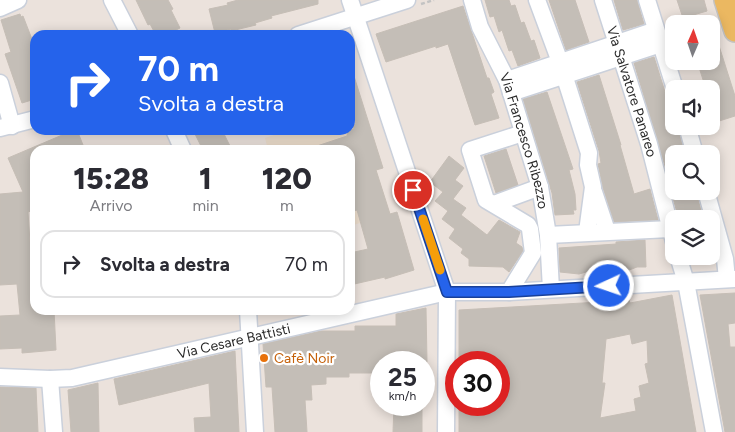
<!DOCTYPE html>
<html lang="it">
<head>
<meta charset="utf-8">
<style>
  body { margin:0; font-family:Figtree,sans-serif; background:#f2f2f3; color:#2b2b33; height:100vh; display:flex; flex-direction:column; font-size:19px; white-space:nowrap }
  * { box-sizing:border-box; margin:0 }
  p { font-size:16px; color:#7c7c81 }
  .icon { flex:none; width:28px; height:28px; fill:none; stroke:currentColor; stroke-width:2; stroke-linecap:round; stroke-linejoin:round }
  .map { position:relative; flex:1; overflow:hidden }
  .panel { position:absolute; left:30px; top:145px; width:325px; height:170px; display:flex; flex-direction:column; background:#fff; border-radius:15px; box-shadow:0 2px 12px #0003 }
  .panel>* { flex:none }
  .hud { position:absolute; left:30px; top:30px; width:325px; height:105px; border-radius:15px; box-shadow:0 2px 12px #0003; background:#2563eb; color:#fff; overflow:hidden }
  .needle { width:32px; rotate:2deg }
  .controls { position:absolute; left:665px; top:15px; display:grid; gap:10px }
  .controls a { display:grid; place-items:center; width:55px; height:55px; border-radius:10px; background:#fff; box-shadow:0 2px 12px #0003; font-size:25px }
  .speed { position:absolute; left:370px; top:351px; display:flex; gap:10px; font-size:25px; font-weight:700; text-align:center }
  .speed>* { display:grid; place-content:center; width:65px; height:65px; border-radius:50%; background:#fff; box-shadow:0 2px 12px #0003; line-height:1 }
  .speed small { font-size:12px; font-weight:400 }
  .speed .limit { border:8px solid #d22; background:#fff; color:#111 }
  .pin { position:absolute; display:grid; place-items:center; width:42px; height:42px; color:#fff; margin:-21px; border:2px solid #fff; border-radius:50%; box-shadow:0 1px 5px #0007 }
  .me { position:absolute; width:55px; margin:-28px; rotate:267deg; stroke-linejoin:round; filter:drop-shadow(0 0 4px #0008) }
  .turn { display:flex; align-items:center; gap:18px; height:105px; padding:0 25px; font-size:22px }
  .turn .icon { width:65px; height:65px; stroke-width:2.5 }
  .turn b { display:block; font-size:35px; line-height:42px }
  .eta { display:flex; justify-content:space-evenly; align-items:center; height:85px; text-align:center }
  .eta b { font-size:30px; font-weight:800; line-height:35px }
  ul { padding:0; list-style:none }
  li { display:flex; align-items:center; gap:15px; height:68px; margin:0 10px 8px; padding:0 15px; border:2px solid #e1e1e2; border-radius:15px }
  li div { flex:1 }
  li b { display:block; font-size:19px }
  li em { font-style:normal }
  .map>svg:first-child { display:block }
</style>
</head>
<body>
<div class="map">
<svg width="735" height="432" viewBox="0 0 735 432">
  <rect width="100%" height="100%" fill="#ebe2dc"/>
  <path fill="#ecddcc" d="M363,106l20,62 -7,2 14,44 -40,12v-76h-82l-3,-12 24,-8h61v-19z"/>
  <path fill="#c4beb7" stroke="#c6beb6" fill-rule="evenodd" d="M136,0h32l5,9 -2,1 9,18 -14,7h-10l-6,-11 -2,1z
    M238,0h80v4l-47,12 1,2 -17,5 1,2 -25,6v-2l-16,4 -6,-24 19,-4 -1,-2z
    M485,0h24l2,6 4,-1 6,18 3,-1 7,19 3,-1 6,18 -22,8 -6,-16 -3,1 -7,-21 -3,2 -5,-16 -4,1z
    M549,0h26l14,42 -23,8z
    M614,0h23l7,24 -21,6z
    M677,0h27l3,11 -24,7z
    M463,6l24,72h2l5,14 -3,2 8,24 -24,7 -27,-81 -12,4v-2l-50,16 -10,-28z
    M20,14l1,3 2,-1 12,31v52l-13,4 -17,-49 6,-2 -10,-32z
    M711,30h3l21,66v20l-19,6 -5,-16v-17h-5l-9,-28h14z
    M654,57l11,35 5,6 4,10v18h3l8,28h-11v37h22l7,28h-23l-1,-3h-1l-9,-32 4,-1h-3l-36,-120z
    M353,73l30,95 -7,2 14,44 7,-2 17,58 -29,9v-2l-35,8v-32l18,-4 -11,-39 -7,2v-62h-39v-2l36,-12 1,-5 6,-2 -1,-4 3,-1 -6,-20v-30z
    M599,75l22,70h-1l14,49 16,-5 8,31 -44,2 -11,-34 -5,-24 3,-1 -2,-12 -22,-69z
    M547,92l26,77 -4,1 6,24 1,16h-3l1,4 -19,1 -3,-22 -29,-94z
    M74,130h3l8,20h-50v70l-4,-9 -3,1 2,30 5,-1v69h19l2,40 -34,3v-5l-22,1v-33l20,-1 -3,-31 -17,1v-91l23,-2 -15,-34z
    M193,130h29l10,20h-29z
    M506,149l12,36 -22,8 -12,-37z
    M449,156l15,12 -9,12 8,6 -10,13 13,9 -5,7 26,20 12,-15 21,12 -4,11 6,4 1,4 -14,21 -6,-5 -34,-1v-7l-8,-6 2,-4 -14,-11 6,-9 -13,-10 6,-8 -13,-10 8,-9 -13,-10z
    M645,240l1,27h-9l-13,5 -14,-3 -17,1 -14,4 -19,-2 -1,-24 57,-4v-2z
    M735,293v30l-7,1 2,23h5v85h-10l-25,-137z
    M672,295l24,137h-237v-27h40v-43h-40v-52l141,-8v3l29,-5 1,3zM630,334l2,10 15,-4 1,23 -3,1 4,19 -10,3 2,11 -7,2 2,12 -36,7 5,-35h-3l4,-44z
    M426,308l1,54h-46v11h-32v4h-23v7l-15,1 1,15h-7l2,32h-32l-3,-45h-6l-3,-43 58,-13h34v-5h41v-12z
    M235,351l4,81h-44l-1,-14 17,-1 -2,-34 -90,22 -5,-26z
    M98,383l1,49h-28l-3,-42z
    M0,387l36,1 2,44h-38z
    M394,405h28v27h-29z"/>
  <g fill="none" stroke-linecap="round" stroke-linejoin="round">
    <defs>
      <g id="minor">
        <path d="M112,0l18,35"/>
        <path d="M350,0l97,292 -1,140"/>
        <path id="s1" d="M472,0l8,27 27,53 33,107 8,48 3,54"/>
        <path d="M537,0l23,62 29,91 -1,12 5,22 -6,45"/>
        <path id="s2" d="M603,0l46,144 25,98"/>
        <path d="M647,0l28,89"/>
        <path d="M0,8l18,-8"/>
        <path d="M298,35l109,-35"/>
        <path d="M507,80l149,-50"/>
        <path d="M0,83l12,43"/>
        <path d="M511,93l150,-49"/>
        <path d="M687,126l8,28"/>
        <path d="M0,128l35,-9"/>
        <path d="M174,130l9,20"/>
        <path d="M706,191l19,68 2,20"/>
        <path d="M594,192l13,39"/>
        <path d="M494,204l46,-17"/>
        <path d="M548,235l122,-6"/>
        <path d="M678,256l8,26 28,150"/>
        <path d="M509,292l24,-39 -3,-24 -2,-4 -42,-25 -16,-50 53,-17"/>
        <path d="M248,310l7,122"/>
        <path id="s3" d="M0,377l50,2 22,-1 375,-86h62l226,-13"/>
        <path d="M50,379l4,53"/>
      </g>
      <path id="major" d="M725,0l10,31"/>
    </defs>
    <use href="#minor" stroke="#cad0db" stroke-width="19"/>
    <use href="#major" stroke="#c3c3c3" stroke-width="24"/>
    <path stroke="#c3c3c3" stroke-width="2.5" stroke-dasharray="4 2.5" stroke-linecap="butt" d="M421,4l13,-4"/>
    <use href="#minor" stroke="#fff" stroke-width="16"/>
    <use href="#major" stroke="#ebb861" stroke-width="21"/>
  </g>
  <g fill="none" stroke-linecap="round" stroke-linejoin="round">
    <defs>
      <path id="route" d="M413,190l34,102h62l100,-6"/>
    </defs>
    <use href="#route" stroke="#184099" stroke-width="12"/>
    <use href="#route" stroke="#2563eb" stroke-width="9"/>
    <path stroke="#f59e0b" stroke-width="9" d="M423,219l17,51"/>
  </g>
  <circle fill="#e8710a" stroke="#fff" stroke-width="2" cx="264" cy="358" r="5"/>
  <g text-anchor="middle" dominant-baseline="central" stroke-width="4.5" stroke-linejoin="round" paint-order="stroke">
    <g font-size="14" fill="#292929" stroke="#fff">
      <text stroke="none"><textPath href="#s2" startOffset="96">Via Salvatore Panareo</textPath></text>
      <text stroke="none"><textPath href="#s1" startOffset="151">Via Francesco Ribezzo</textPath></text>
      <text stroke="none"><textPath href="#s3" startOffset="238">Via Cesare Battisti</textPath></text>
    </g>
    <g font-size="14" fill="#c56008" stroke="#fff" text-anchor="start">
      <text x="274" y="358">Cafè Noir</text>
    </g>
  </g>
</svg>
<div class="controls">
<a><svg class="needle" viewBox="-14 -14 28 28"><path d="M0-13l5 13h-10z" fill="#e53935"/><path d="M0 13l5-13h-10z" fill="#7c7c81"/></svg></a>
<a><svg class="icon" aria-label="sound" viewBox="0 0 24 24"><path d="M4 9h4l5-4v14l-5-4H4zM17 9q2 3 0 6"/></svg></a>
<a><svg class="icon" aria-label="search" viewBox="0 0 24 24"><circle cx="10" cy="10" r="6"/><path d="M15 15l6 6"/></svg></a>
<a><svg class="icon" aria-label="layers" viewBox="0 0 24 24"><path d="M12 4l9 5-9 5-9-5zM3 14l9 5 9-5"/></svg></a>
</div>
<div class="speed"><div>25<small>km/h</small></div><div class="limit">30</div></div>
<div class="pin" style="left:413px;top:190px;background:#d93025"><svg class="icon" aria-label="arrive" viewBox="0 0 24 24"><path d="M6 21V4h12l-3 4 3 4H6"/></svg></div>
<svg class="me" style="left:609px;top:286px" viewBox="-20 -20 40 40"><circle r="17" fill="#2563eb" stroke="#fff" stroke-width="3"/><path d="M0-11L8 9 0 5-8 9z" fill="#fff"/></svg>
<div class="hud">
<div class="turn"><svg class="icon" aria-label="right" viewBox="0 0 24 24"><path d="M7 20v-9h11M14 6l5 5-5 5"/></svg><div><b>70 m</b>Svolta a destra</div></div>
</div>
<section class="panel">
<div class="eta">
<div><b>15:28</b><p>Arrivo</p></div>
<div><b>1</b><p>min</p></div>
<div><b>120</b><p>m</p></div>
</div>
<ul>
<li><svg class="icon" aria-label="right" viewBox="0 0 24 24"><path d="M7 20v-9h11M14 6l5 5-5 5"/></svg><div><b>Svolta a destra</b></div><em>70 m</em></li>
</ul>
</section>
</div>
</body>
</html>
